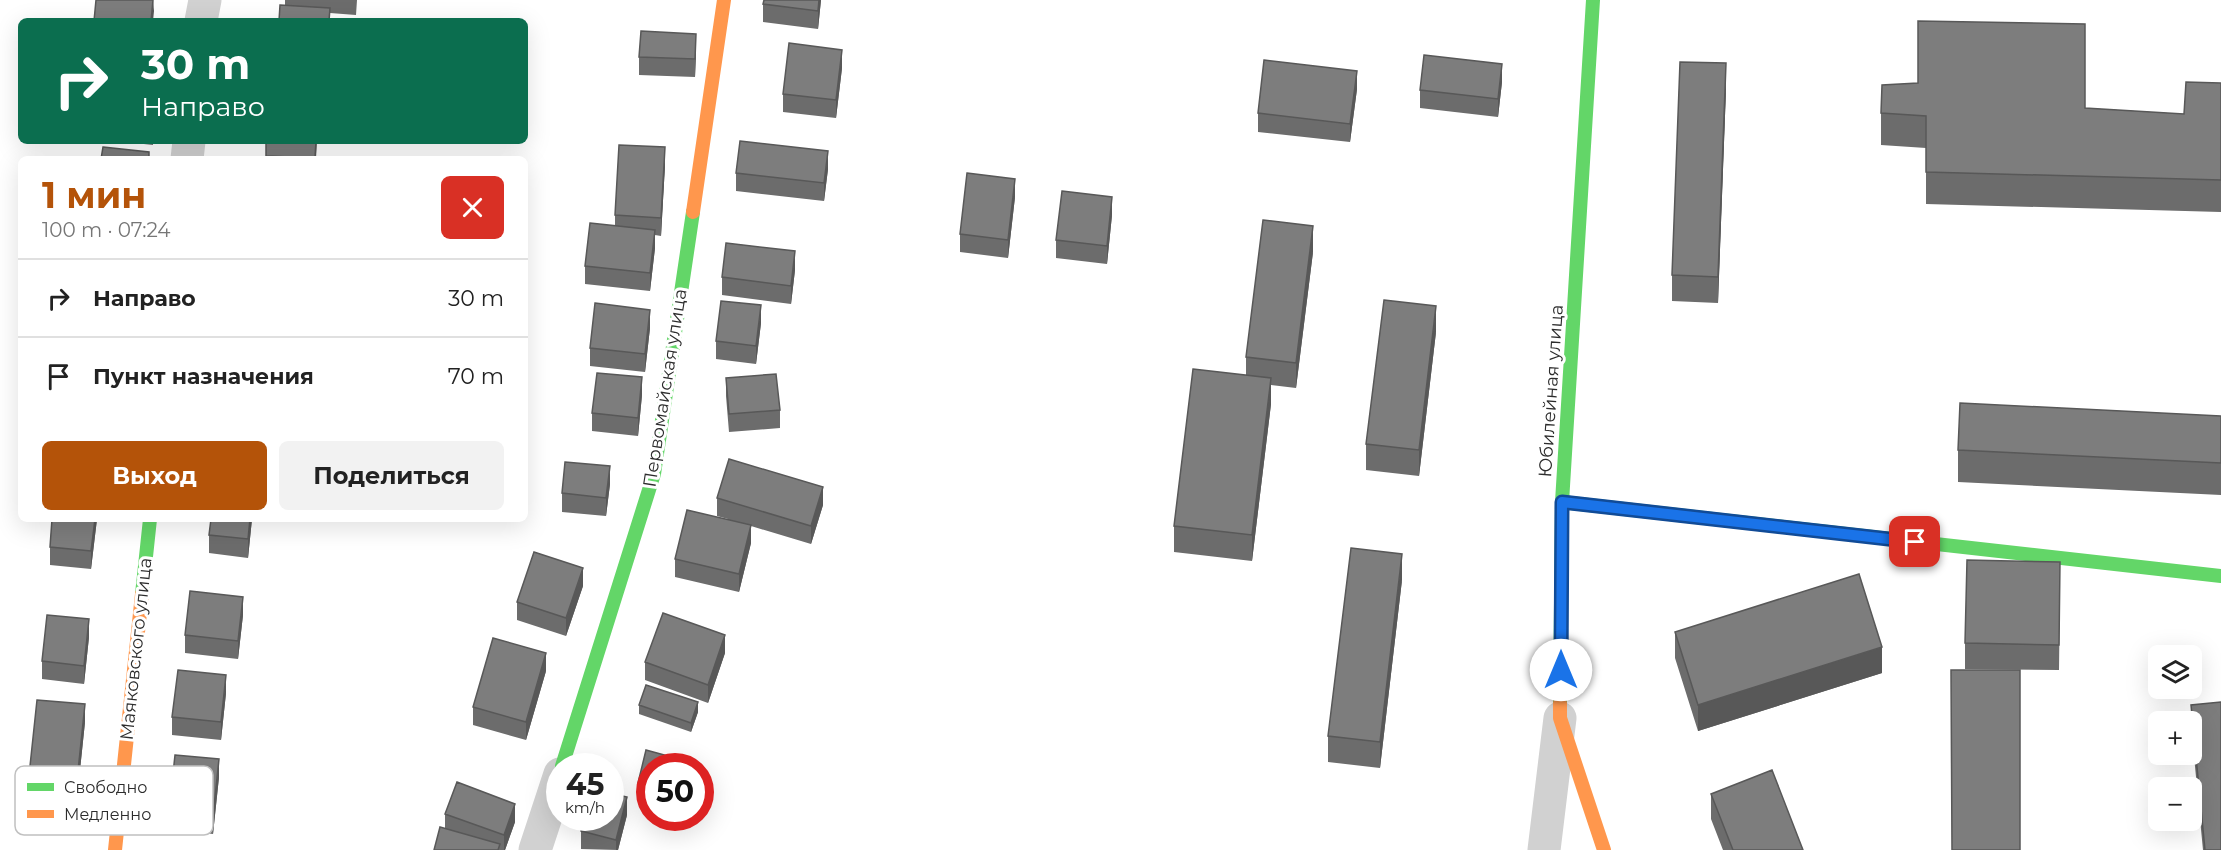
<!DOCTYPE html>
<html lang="ru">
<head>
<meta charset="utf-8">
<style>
  body { margin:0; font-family:Montserrat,sans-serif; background:#f2f2f2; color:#222; height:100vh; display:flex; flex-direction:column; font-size:22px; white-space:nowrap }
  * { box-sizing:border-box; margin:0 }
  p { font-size:20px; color:#767676 }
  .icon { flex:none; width:33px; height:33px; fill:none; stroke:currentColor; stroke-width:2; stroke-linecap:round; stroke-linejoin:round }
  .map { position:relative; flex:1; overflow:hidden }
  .drawer { position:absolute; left:18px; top:156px; width:510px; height:366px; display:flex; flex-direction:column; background:#fff; border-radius:9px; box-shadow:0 6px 24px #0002 }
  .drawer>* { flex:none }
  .banner { position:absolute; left:18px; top:18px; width:510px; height:126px; border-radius:9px; box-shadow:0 6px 24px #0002; background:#0b6e4f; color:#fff; overflow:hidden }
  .controls { position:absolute; left:2148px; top:645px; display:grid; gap:12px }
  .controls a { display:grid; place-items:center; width:54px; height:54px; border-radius:9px; background:#fff; box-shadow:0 6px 24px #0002; font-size:30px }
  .speed { position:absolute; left:546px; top:753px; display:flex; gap:12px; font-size:30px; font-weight:700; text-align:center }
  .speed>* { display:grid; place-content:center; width:78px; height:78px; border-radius:50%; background:#fff; box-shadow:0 6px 24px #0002; line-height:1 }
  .speed small { font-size:15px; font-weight:400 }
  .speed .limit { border:9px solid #d22; background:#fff; color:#111 }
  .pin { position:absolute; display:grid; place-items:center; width:51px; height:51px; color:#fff; margin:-26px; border-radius:12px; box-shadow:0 3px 9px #0006 }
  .me { position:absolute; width:66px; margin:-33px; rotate:0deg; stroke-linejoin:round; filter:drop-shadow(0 0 4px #0008) }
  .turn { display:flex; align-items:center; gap:21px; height:126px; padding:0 24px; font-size:27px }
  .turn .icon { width:78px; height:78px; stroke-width:2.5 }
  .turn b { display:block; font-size:42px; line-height:51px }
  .round { display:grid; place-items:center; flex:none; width:63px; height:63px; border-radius:9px; background:#f2f2f2 }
  .headline { display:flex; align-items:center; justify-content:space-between; height:102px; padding:0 24px }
  h1 { font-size:36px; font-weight:700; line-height:45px; color:#b45309 }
  .action { display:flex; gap:12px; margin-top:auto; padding:12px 24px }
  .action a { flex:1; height:69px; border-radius:9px; background:#b45309; color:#fff; font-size:24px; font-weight:700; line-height:69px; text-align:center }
  .action a+a { background:#f2f2f2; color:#222 }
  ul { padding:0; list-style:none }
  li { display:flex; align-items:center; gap:18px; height:78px; padding:0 24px; border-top:2px solid #e0e0e0 }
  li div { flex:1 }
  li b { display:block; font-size:22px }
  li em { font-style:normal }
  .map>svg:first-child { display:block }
</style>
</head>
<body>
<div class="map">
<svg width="2221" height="850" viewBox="0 0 2221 850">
  <rect width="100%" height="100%" fill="#fff"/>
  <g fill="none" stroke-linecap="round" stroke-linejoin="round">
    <path stroke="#d1d1d1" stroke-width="33" d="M201,21l4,-21
      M187,159l2,-18
      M535,850l25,-76
      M1544,850l16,-132"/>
    <path stroke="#63d668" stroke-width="14" d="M1562,502l659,74
      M142,594l8,-75
      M1560,703l2,-201 31,-502
      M562,766l92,-292 39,-262"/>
    <path stroke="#ff974d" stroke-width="14" d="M693,212l31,-212
      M1560,703v15l44,132
      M115,850l27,-256"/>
  </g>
  <path fill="#6c6c6c" d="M285,0h72l-1,15 -26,-2v8l-45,-15z
    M821,0l-3,29 -55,-7v-18z
    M696,52l-1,25 -56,-2v-18z
    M842,68l-6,50 -53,-6v-18z
    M1502,82l-4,35 -78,-9v-18z
    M2221,83v129l-295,-8v-56l-45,-3v-32l204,-5 99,6z
    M1357,89l-7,53 -92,-10v-19z
    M1726,89l-8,214 -46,-2v-26z
    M116,141h37v4z
    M266,141h51l-1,18h-50z
    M665,165l-4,71 -6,-1v13l-5,43 -65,-7v-18l30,-40v-11z
    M828,169l-4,32 -88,-10v-18z
    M1015,197l-7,61 -48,-6v-18z
    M1112,215l-5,49 -51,-6v-18z
    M1313,252l-17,136 -25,-3v19l-19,157 -78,-9v-26l72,-151v-18z
    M795,270l-4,34 -69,-9v-18z
    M761,323l-5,41 -40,-5v-18z
    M650,328l-5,44 -55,-6v-18z
    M1436,332l-17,144 -53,-6v-26z
    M726,378l54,32v18l-51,4 -3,-36z
    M642,395l-4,41 -46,-5v-18z
    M2221,416v79l-263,-13v-32z
    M610,484l-4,32 -44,-4v-19z
    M717,498l106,7 -12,39 -60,-18v17l-12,49 -64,-15v-18l53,-40 -11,-3z
    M52,519h45l-6,50 -41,-4v-18z
    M211,519h41l-4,39 -39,-5v-18z
    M1402,580l-22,188 -52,-6v-26z
    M583,586l-17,50 -49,-16v-18z
    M2060,587l-1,83 -94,-1v-26z
    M243,615l-5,44 -53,-6v-18z
    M1675,632l207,41 -184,58 -23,-73z
    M89,637l-5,47 -42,-5v-18z
    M725,653l-17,50 -63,-23v-18z
    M546,671l-20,69 -53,-15v-18z
    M226,693l-5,47 -49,-5v-18z
    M639,705l59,7 -7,20 -52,-18z
    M2191,705l30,145h-18l-11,-115z
    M85,722l-7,67 -48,-5v-18z
    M646,750l44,12v4h-40v38l-12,-3v-18z
    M219,777l-6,57 -44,-5v-18z
    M1711,794l92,56h-80l-12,-31z
    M445,814l70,8 -10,28h-71l11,-21z
    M627,815l-9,35 -37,-1v-18z"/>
  <path fill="#585858" d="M153,0l1,11 -1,10h-2z
    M819,0h2l-3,29v-18z
    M696,34v18l-1,25v-18z
    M842,50v18l-6,50v-18z
    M1726,63v26l-8,214v-26z
    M1502,64v18l-4,35v-18z
    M1357,71v18l-7,53v-18z
    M665,147v18l-4,71v-18z
    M828,151v18l-4,32v-18z
    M1015,179v18l-7,61v-18z
    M1112,197v18l-5,49v-18z
    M1313,226v26l-17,136v-25z
    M655,230v18l-5,43v-18z
    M795,251v19l-4,34v-18z
    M761,305v18l-5,41v-18z
    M1436,306v26l-17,144v-26z
    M650,310v18l-5,44v-18z
    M642,377v18l-4,41v-18z
    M1271,378v26l-19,157v-26z
    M610,466v18l-4,32v-18z
    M823,487v18l-12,39v-18z
    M95,519h2l-6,50v-18z
    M250,519h2l-4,39v-19z
    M751,525v18l-12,49v-18z
    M1402,554v26l-22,188v-26z
    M583,568v18l-17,50v-18z
    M243,597v18l-5,44v-18z
    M89,619v18l-5,47v-18z
    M725,635v18l-17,50v-18z
    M1882,647v26l-184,58v-26z
    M546,653v18l-20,69v-18z
    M226,675v18l-5,47v-18z
    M698,702v10l-7,20v-9z
    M85,704v18l-7,67v-18z
    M219,759v18l-6,57v-18z
    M627,797v18l-9,35h-2v-10z
    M515,804v18l-10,28h-1v-15z"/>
  <path fill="#7d7d7d" stroke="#585858" stroke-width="1.5" d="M96,0h57l-2,21h-57z
    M764,0h55l-1,11 -55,-7z
    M280,5l50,3 -1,13h-50z
    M1918,21l167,3v84l99,6 2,-32 35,1v97l-295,-8v-56l-45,-3 1,-28 36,-2z
    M641,31l55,3 -1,25 -56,-2z
    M789,43l53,7 -6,50 -53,-6z
    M1424,55l78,9 -4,35 -78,-9z
    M1264,60l93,11 -7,53 -92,-11z
    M1680,62l46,1 -8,214 -46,-2z
    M266,141h50l-1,17 -49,-2z
    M740,141l88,10 -4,32 -88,-10z
    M619,145l46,2 -4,71 -46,-3z
    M103,147l46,5v7h-48z
    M967,173l48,6 -7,61 -48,-6z
    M1062,191l50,6 -5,49 -51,-6z
    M1263,220l50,6 -17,137 -50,-6z
    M590,223l65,7 -5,43 -65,-7z
    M726,243l69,8 -4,35 -69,-9z
    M1384,300l52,6 -17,144 -53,-6z
    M721,301l40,4 -5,41 -40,-5z
    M595,303l55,7 -5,44 -55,-6z
    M1193,369l78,9 -19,157 -78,-9z
    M597,373l45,4 -4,41 -46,-5z
    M776,374l4,36 -51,4 -3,-36z
    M1960,403l261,13v47l-263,-13z
    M729,459l94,28 -12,39 -94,-28z
    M565,462l45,4 -4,32 -44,-5z
    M687,510l64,15 -12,49 -64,-15z
    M52,519h43l-4,32 -41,-4z
    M211,519h39l-2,20 -39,-4z
    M1351,548l51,6 -22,188 -52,-6z
    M534,552l49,16 -17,50 -49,-16z
    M1967,560l93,2 -1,83 -94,-2z
    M1859,574l23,73 -184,58 -23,-73z
    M190,591l53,6 -5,44 -53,-6z
    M663,613l62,22 -17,50 -63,-23z
    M47,615l42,4 -5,47 -42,-5z
    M493,638l53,15 -20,69 -53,-15z
    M178,670l48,5 -5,47 -49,-5z
    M1951,670h69v180h-68z
    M646,685l52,17 -7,21 -52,-18z
    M37,700l48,4 -7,67 -48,-5z
    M2221,702v148h-16l-14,-145z
    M646,750l44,12 -2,4h-38v20l-12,-3z
    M175,755l44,4 -6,57 -44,-5z
    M1772,770l31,80h-70l-22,-56z
    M457,782l58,22 -11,31 -59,-21z
    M610,793l17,4 -11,43 -35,-9 3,-13h26z
    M440,827l60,17 -2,6h-64z"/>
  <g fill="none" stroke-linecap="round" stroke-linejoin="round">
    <defs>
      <path id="route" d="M1561,670l1,-168 353,40"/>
    </defs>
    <use href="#route" stroke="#114b97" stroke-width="15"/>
    <use href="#route" stroke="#1a73e8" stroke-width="10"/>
  </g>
  <g text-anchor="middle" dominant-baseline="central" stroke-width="6" stroke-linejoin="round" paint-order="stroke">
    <g font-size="18" fill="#2c2c2c" stroke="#fff">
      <text transform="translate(665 388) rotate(-81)">Первомайская улица</text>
      <text transform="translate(1551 391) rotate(-86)">Юбилейная улица</text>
      <text transform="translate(136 649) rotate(-84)">Маяковского улица</text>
    </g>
  </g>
  <rect x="15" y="766" width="198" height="69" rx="9" fill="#fff" stroke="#c0c0c0" stroke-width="1.5"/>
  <rect x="27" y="783" width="27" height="8" fill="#63d668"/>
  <rect x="27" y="810" width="27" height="8" fill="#ff974d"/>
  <g font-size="16" fill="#2c2c2c">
    <text x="64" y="793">Свободно</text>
    <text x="64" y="820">Медленно</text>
  </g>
</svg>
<div class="controls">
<a><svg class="icon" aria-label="layers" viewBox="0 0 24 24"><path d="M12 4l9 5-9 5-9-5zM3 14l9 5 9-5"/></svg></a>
<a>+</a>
<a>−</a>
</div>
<div class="speed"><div>45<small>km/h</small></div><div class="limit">50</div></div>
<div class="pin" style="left:1915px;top:542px;background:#d93025"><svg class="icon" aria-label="arrive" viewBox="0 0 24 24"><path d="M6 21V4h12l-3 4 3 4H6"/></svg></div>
<svg class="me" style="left:1561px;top:670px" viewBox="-20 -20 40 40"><circle r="19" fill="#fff"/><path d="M0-13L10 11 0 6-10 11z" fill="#1a73e8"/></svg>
<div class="banner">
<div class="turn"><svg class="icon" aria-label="right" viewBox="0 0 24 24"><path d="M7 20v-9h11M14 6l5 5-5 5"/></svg><div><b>30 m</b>Направо</div></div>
</div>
<section class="drawer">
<div class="headline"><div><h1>1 мин</h1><p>100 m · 07:24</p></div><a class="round" style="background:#d93025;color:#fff"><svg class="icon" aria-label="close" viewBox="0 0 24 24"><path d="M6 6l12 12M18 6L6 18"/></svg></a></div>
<ul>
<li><svg class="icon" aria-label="right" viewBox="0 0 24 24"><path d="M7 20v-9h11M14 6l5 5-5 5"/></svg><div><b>Направо</b></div><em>30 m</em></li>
<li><svg class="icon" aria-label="arrive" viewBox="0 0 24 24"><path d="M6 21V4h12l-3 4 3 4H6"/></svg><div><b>Пункт назначения</b></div><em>70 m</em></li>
</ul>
<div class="action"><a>Выход</a><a>Поделиться</a></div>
</section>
</div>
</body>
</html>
